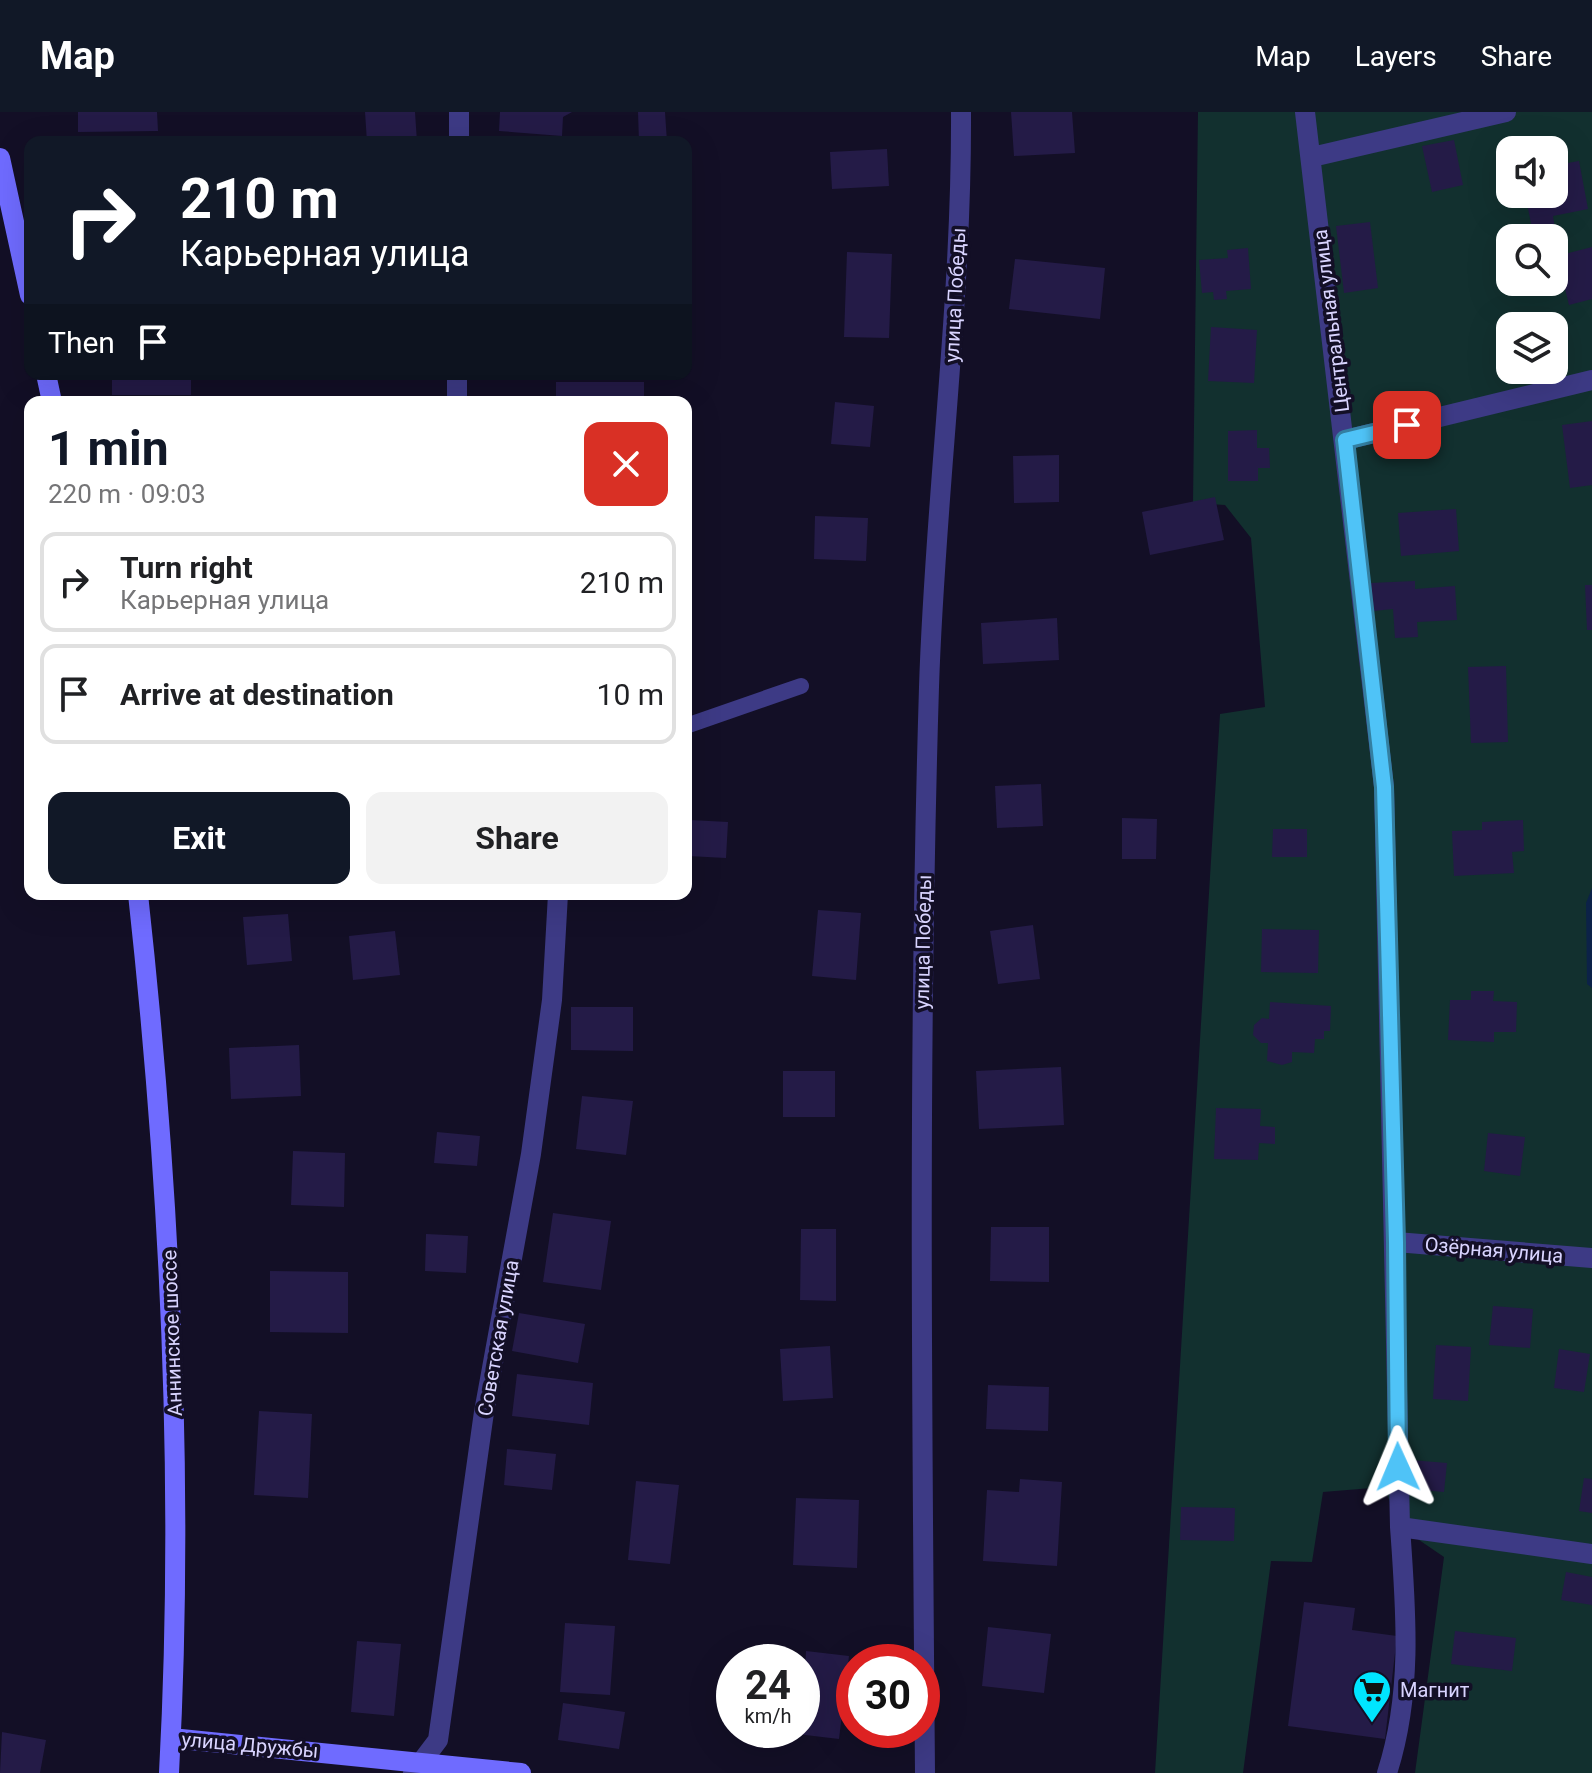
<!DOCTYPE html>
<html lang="en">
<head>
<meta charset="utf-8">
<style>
  body { margin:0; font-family:Roboto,sans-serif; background:#f2f2f2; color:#202124; height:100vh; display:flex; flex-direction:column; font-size:30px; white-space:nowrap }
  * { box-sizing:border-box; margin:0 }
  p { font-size:26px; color:#757577 }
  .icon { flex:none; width:44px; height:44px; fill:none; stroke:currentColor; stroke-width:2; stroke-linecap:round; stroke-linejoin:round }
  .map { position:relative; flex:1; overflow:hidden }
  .panel { position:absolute; left:24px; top:284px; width:668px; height:504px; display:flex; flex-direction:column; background:#fff; border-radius:16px; box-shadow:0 8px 32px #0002 }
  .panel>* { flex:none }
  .guide { position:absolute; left:24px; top:24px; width:668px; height:244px; border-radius:16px; box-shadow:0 8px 32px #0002; background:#111827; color:#fff; overflow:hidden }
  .controls { position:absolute; left:1496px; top:24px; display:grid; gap:16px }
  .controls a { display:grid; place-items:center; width:72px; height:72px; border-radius:16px; background:#fff; box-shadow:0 8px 32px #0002; font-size:40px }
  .speed { position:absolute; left:716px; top:1532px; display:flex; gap:16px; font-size:40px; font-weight:700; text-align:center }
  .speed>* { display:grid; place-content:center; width:104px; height:104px; border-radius:50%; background:#fff; box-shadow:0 8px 32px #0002; line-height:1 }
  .speed small { font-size:20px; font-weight:400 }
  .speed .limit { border:12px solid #d22; background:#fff; color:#111 }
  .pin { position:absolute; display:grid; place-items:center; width:68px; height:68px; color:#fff; margin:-34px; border-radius:16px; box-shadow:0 4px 12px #0006 }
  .me { position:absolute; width:88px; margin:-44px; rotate:359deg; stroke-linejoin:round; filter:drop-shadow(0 0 6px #0008) }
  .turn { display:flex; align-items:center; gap:28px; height:168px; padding:0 24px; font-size:36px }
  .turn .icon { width:104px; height:104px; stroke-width:2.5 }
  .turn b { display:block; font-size:56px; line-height:68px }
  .then { display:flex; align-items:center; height:76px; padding:0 24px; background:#0003; gap:16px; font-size:30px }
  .round { display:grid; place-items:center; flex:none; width:84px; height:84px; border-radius:16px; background:#f2f2f2 }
  .headline { display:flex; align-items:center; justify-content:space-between; height:136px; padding:0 24px }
  h1 { font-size:48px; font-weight:700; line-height:60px; color:#111827 }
  .cta { display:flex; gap:16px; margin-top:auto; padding:16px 24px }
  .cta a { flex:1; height:92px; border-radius:16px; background:#111827; color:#fff; font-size:32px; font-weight:700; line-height:92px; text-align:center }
  .cta a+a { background:#f2f2f2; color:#202124 }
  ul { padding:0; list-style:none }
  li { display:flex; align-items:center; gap:24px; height:100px; margin:0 16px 12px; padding:0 8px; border:4px solid #e0e0e0; border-radius:16px }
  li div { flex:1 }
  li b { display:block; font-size:30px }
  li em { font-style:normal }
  header { display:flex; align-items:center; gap:48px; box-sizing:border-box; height:112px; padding:0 40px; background:#111827; color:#fff }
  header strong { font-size:38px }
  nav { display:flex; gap:44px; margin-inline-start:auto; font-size:28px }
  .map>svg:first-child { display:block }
</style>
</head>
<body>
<header>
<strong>Map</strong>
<nav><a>Map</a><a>Layers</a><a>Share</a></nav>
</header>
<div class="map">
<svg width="1592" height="1661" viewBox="0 0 1592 1661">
  <rect width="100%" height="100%" fill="#130f26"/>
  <path fill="#12302f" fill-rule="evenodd" d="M1198,0h394v1661h-177l29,-216 -44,-30 -16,-40 -61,5 -11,70 -41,-1 -28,212h-88l65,-1059 45,-7 -14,-169 -26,-33 -32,-2zM1510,38h44v44h-44zM1510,126h44v44h-44zM1510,214h44v44h-44z"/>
  <path fill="#0c2248" d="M1592,776v100l-5,-4 -1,-81z"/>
  <path fill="#241b47" d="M78,0h79l1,19 -80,1z
    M365,0h50l2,30h-50z
    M500,0h72l-9,5 -1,19 -63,-5z
    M638,0h27l2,30h-28z
    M1011,0h61l3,41 -61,3z
    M1454,28l9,45 -31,7 -10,-46z
    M887,37l2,37 -57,3 -2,-37z
    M1559,40l3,12 17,-3 9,48 -35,7 2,13 -22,4 -8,-39h29v-41z
    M1370,110l8,66 -34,5 -8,-67z
    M1592,135v52l-23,6 -12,-49z
    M1248,136l3,41 -25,2 1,8 -13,1 -1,-8 -11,1 -3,-33 29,-2 -1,-8z
    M847,140l45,2 -3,84 -45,-1z
    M1015,147l90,9 -5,51 -91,-10z
    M1211,215l46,3 -3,53 -46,-2z
    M112,262h79v21h-79z
    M556,270h88v20h-88z
    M835,290l39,4 -4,41 -39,-3z
    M1592,309v64l-22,3 -8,-63z
    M1257,318v18h12l1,20h-12v13h-30v-50z
    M1059,343v47l-45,1 -1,-47z
    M1215,385l9,43 -74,15 -8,-43z
    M1456,397l3,42 -58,5 -3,-43z
    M815,404l53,2 -2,43 -52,-2z
    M1415,469v8l40,-3 2,34 -40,2 1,15 -23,1 -2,-29 -19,2 -4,-28z
    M1585,473h7v45h-5z
    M1057,506l2,42 -76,4 -2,-41z
    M1506,554l2,76 -37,1 -3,-76z
    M1041,672l2,42 -46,2 -2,-42z
    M1122,706l35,1 -1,40h-34z
    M690,708l38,2 -2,36 -38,-2z
    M1523,708l1,31 -12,1 2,21 -60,3 -2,-45 30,-1v-8z
    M1273,717h34v28h-35z
    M818,798l43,3 -5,67 -44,-4z
    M288,802l4,47 -45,4 -4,-48z
    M1033,813l7,54 -42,5 -8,-53z
    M1262,817l57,1 -1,43 -57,-1z
    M395,819l5,44 -47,5 -4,-44z
    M1471,879h23l-1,10 24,1 -1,30h-22v10l-46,-2 2,-40h21z
    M1270,890l61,4 -1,25h-6v8h-9l-1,14 -22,-1v10l-10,3 -15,-4 1,-18h-7l-8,-8 1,-10 8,-7 7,1z
    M571,895h62v44l-62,-1z
    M299,933l2,51 -70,3 -2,-51z
    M1061,955l3,58 -85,4 -3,-58z
    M783,959h52v46h-52z
    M582,984l51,5 -7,54 -50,-6z
    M1216,996l45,1 -1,17 15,1v17l-16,-1 -1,17 -44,-1z
    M437,1020l43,4 -3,30 -43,-3z
    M1488,1021l37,4 -5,39 -36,-5z
    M293,1039l52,2 -1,54 -53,-2z
    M553,1101l58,8 -10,69 -58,-8z
    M991,1115h58v55l-59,-1z
    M801,1117h35v72l-36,-1z
    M426,1122l42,2 -2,37 -41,-2z
    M270,1159l78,1v61l-78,-1z
    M1493,1194l40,3 -3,39 -41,-3z
    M519,1201l66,11 -7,39 -66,-12z
    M1436,1233l35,2 -3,54 -35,-2z
    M830,1234l3,52 -50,3 -3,-52z
    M1559,1237l31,5 -6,38 -30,-4z
    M517,1262l76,9 -4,42 -77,-9z
    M988,1273l61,2 -1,44 -62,-2z
    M259,1299l53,3 -4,84 -54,-3z
    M507,1337l49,5 -4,36 -48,-5z
    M1411,1348l36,3 -3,29 -35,-3z
    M1584,1366l8,1v34l-13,-2z
    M1020,1367l42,3 -5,84 -74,-5 4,-71 32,2z
    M636,1369l43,4 -9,79 -42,-4z
    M796,1386l63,2 -2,68 -64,-3z
    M1181,1395l54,1 -1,33 -54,-1z
    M1566,1460l26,5v28l-31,-5z
    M1304,1490l51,6 -3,22 45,6 -12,103 -97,-13z
    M565,1511l50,3 -5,69 -50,-3z
    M988,1515l63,7 -7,59 -62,-7z
    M1455,1519l61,7 -4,33 -61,-7z
    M357,1529l44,3 -7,72 -43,-4z
    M806,1539l43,5 -10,83 -42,-5v-4h5z
    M563,1591l62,9 -6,37 -61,-9z
    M2,1620l44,8 -6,33h-40z"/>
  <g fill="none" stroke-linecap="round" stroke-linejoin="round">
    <path stroke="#3d3a85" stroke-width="16" d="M686,614l115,-40"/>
    <path stroke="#3d3a85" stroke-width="20" d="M1305,0l79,675 16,740c6,83 13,166 -13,246
      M459,30v-30
      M1312,45l194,-45
      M457,290v-28
      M1345,328l247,-60
      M1396,1130l196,16
      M1400,1415l192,27
      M413,1661l25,-33 46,-328 47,-258 21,-154 6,-106
      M925,1661c-3,-362 -7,-724 4,-1086 6,-192 33,-382 32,-575"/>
    <path stroke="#6f6bff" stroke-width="20" d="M0,46l30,137
      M46,262l6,28
      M138,782c32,292 47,585 31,879
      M171,1626l350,35"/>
  </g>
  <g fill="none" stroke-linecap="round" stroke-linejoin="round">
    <defs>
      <path id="route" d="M1398,1355l-2,-225 -12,-455 -39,-347 62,-15"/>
    </defs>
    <use href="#route" stroke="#337fa1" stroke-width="20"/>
    <use href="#route" stroke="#4fc3f7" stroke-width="14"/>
  </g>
  <defs>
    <symbol id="supermarket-pin" viewBox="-11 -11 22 30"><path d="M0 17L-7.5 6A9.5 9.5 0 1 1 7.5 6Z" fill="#00e5ff" stroke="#130f26"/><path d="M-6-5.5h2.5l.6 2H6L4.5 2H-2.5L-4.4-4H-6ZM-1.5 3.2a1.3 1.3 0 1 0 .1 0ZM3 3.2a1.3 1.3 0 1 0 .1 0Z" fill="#111"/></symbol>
  </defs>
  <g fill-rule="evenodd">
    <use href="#supermarket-pin" x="1350" y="1556" width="44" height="60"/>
  </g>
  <g text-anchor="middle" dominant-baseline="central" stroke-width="7" stroke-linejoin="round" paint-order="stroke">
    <g font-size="20" fill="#d9d4ff" stroke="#130f26">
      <text transform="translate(955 183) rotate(-87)">улица Победы</text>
      <text transform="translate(1331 209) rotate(-97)">Центральная улица</text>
      <text transform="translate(923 830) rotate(-89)">улица Победы</text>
      <text transform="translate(1494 1138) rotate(5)">Озёрная улица</text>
      <text transform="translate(172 1221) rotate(-92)">Аннинское шоссе</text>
      <text transform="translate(498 1226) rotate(-80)">Советская улица</text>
      <text transform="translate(250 1633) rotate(5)">улица Дружбы</text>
    </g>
    <g font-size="20" fill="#d9d4ff" stroke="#130f26" text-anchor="start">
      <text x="1400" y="1578">Магнит</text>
    </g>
  </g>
</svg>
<div class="controls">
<a><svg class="icon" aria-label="sound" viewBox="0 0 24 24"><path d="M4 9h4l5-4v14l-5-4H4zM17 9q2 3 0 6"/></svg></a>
<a><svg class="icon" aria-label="search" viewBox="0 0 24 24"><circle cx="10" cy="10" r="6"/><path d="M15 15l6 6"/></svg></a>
<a><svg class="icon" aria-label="layers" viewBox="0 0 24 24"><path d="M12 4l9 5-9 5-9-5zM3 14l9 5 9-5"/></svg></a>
</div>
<div class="speed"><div>24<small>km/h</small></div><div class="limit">30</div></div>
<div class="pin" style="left:1407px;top:313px;background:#d93025"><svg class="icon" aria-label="arrive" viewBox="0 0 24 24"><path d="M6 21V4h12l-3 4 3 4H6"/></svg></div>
<svg class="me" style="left:1398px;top:1355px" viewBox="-20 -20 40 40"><path d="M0-17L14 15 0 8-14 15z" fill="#4fc3f7" stroke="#fff" stroke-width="4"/></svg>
<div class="guide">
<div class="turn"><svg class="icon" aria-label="right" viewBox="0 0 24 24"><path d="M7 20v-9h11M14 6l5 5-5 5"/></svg><div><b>210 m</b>Карьерная улица</div></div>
<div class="then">Then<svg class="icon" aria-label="arrive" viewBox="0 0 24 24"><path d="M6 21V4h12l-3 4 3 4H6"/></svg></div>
</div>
<section class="panel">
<div class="headline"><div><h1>1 min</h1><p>220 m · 09:03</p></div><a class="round" style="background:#d93025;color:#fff"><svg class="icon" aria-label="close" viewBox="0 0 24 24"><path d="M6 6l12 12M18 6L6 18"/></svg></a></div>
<ul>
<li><svg class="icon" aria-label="right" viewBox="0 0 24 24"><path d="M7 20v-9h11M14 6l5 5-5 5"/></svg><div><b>Turn right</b><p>Карьерная улица</p></div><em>210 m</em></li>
<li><svg class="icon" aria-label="arrive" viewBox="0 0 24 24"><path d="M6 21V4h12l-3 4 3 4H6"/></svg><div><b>Arrive at destination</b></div><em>10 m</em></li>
</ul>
<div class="cta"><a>Exit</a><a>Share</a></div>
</section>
</div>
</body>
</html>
